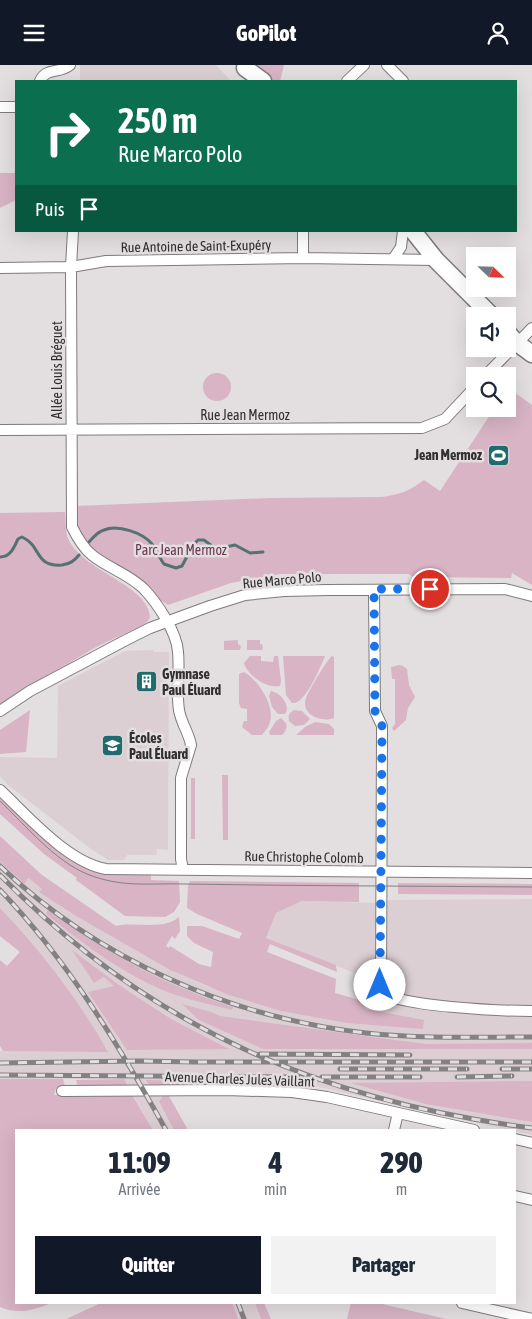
<!DOCTYPE html>
<html lang="fr">
<head>
<meta charset="utf-8">
<style>
  body { margin:0; font-family:"Asap Condensed",sans-serif; background:#f2f2f3; color:#1f2937; height:100vh; display:flex; flex-direction:column; font-size:19px; white-space:nowrap }
  * { box-sizing:border-box; margin:0 }
  p { font-size:16px; color:#747a83 }
  .icon { flex:none; width:28px; height:28px; fill:none; stroke:currentColor; stroke-width:2; stroke-linecap:round; stroke-linejoin:round }
  .map { position:relative; flex:1; overflow:hidden }
  .details { position:absolute; left:15px; top:1064px; width:501px; height:175px; display:flex; flex-direction:column; background:#fff; border-radius:0px; box-shadow:0 5px 20px #0002 }
  .details>* { flex:none }
  .guide { position:absolute; left:15px; top:15px; width:502px; height:152px; border-radius:0px; box-shadow:0 5px 20px #0002; background:#0b6e4f; color:#fff; overflow:hidden }
  .needle { width:32px; rotate:113deg }
  .buttons { position:absolute; left:466px; top:182px; display:grid; gap:10px }
  .buttons a { display:grid; place-items:center; width:50px; height:50px; border-radius:0px; background:#fff; box-shadow:0 5px 20px #0002; font-size:25px }
  .pin { position:absolute; display:grid; place-items:center; width:42px; height:42px; color:#fff; margin:-21px; border:2px solid #fff; border-radius:50%; box-shadow:0 1px 5px #0007 }
  .me { position:absolute; width:55px; margin:-28px; rotate:0deg; stroke-linejoin:round; filter:drop-shadow(0 0 4px #0008) }
  .turn { display:flex; align-items:center; gap:18px; height:105px; padding:0 20px; font-size:22px }
  .turn .icon { width:65px; height:65px; stroke-width:2.5 }
  .turn b { display:block; font-size:35px; line-height:42px }
  .then { display:flex; align-items:center; height:48px; padding:0 20px; background:#0003; gap:10px; font-size:19px }
  .eta { display:flex; justify-content:space-evenly; align-items:center; height:85px; text-align:center }
  .eta b { font-size:30px; font-weight:800; line-height:35px }
  .action { display:flex; gap:10px; margin-top:auto; padding:10px 20px }
  .action a { flex:1; height:58px; border-radius:0px; background:#111827; color:#fff; font-size:20px; font-weight:800; line-height:58px; text-align:center }
  .action a+a { background:#f2f2f3; color:#1f2937 }
  header { display:flex; justify-content:space-between; align-items:center; height:65px; padding:0 20px; background:#111827; color:#fff; font-size:22px; font-weight:800 }
  .map>svg:first-child { display:block }
</style>
</head>
<body>
<header><svg class="icon" aria-label="menu" viewBox="0 0 24 24"><path d="M4 6h16M4 12h16M4 18h16"/></svg>GoPilot<svg class="icon" aria-label="person" viewBox="0 0 24 24"><circle cx="12" cy="8" r="4"/><path d="M4 21q1-7 8-7t8 7"/></svg></header>
<div class="map">
<svg width="532" height="1254" viewBox="0 0 532 1254">
  <rect width="100%" height="100%" fill="#e3dee0"/>
  <path fill="#dccfd4" d="M80,0h136l15,16h-151z
    M153,585l1,2h15l-1,198 -11,-1 -1,6h-29l-3,5h-16l-17,-11 -83,-64 -8,-9v-19l57,1 1,-72 67,-35z
    M0,797l23,21 5,-5 14,11 -2,3 36,24 94,54 38,17 151,36 8,-45 -101,-40 10,-25 26,-12 74,2 14,-3 142,-1v236l-226,-51h-136l-11,19 15,27h-21l-29,-51h-124v-28h108l-32,-49 -25,-34 -51,-60z
    M227,1238h28l6,16h-28z"/>
  <path fill="#d8b4c4" d="M257,0h27l-4,16h-8z
    M0,108h16v27l-16,8z
    M203 322a14 14 0 1 1 28 0a14 14 0 1 1-28 0Z
    M508,323l24,17v180l-20,-12 -1,5 -97,-1 -6,-3h-128l-49,9 -63,22 -6,-4 -3,1c-11,-10 -22,-22 -35,-32 -29,-24 -47,-18 -48,-64l194,-8 111,-1c17,-2 29,-6 43,-17l16,11 54,-82h14z
    M65,447c1,8 0,16 2,24 13,36 83,48 83,82l-5,6 -49,23 -96,57v-191z
    M238,575v4l3,2 -1,4h-16v-9z
    M247,575h13v4h2l1,4 -1,2h-15z
    M250,591h11v5l12,1 1,-6h4l3,25 -1,5c-13,3 -33,-11 -36,-23z
    M283,591h42c-5,12 -20,49 -33,47l-6,-8z
    M332,591l2,1v61c-12,5 -34,-3 -28,-20 2,-6 22,-40 26,-42z
    M399,600l4,1 4,3 2,16 6,12 -7,11 -2,12 -12,11 -2,-3 3,-4v-45h-3l-1,-12z
    M244,607c14,8 31,33 26,50 -1,5 -5,9 -8,13h-10l-10,-8 2,-6h3v-12l-6,-1 -2,-5v-29z
    M271,626c9,2 16,10 16,19l-2,4h-7l-6,-7 -3,-11z
    M30,645l-4,42 -26,2v-24z
    M294,645l8,1 8,8 -6,6 -9,1 -6,-5c-1,-6 0,-8 5,-11z
    M281,653l5,5c2,5 -1,9 -4,12h-12l-1,-3 7,-11z
    M315,657l14,2 5,5v6h-38l9,-8z
    M222,710h6v65h-5z
    M191,713h4v61h-4z
    M0,731c22,20 63,65 90,74 19,6 41,3 61,4v6l28,1 1,21 -6,10 -9,5 -40,-1 -49,-36 1,-2 -33,-24 -44,-40z
    M0,771l42,39 74,51c20,-5 47,5 63,-9l1,14 -5,8 -3,-3 -6,10 3,2 1,-2 29,18 12,3 2,-15 -19,-9 -7,-7v-10h15l37,13 3,-6 -45,-19 -10,-6 1,-22 2,-5 169,2v19l-57,-1 -26,12 -10,25 70,27 1,7 -67,-28 -3,8 69,27 -1,14 28,8 3,8 58,11 -1,9 -76,-6 -66,-12 -52,-16 -59,-25 -94,-54 -37,-24 3,-3 -14,-11 -4,6 -24,-22z
    M398,818l134,1v11l-134,-1z
    M0,843c41,43 79,92 108,144l-105,-1 -3,-5v-86l7,6 13,-14 -20,-16z
    M48,845c58,43 116,75 185,97l-1,3c-19,-5 -38,-9 -56,-15 -48,-17 -90,-49 -130,-81z
    M72,885l47,35 52,34 58,30 -102,1 -39,-58 26,-6 -10,-9 -10,6z
    M182,939l29,8 9,4 182,25 25,3 105,-1v6h-269l-64,-29z
    M0,1014h63l2,7 -9,2 -2,7 77,-2 22,37h-137v173h35c-17,7 -33,12 -51,4z
    M124,1014l4,7 -50,1 -2,-7z
    M146,1015l167,3v7l-164,-4z
    M532,1016v41l-106,-18 -75,-21z
    M166,1026l22,39h-14l-15,-28z
    M101,1238h131l6,16h-172z
    M255,1238h9l7,16h-10z
    M351,1238h27l68,16h-99z"/>
  <g fill="none" stroke-linecap="round" stroke-linejoin="round">
    <path stroke="#557272" stroke-width="3" d="M89,477c5,-5 8,-10 15,-12 14,-6 39,3 48,14 5,5 7,14 12,20l12,4 6,-2 11,-21 5,-5h6l12,9 19,-4 15,8 13,-1
      M0,492c11,0 14,-10 18,-18l4,-2c20,9 12,30 40,28 8,-1 12,-4 17,-10"/>
    <defs>
      <path id="street" d="M387,0l16,16
        M40,16c6,-14 20,-7 30,-16
        M347,16l17,-16
        M0,42h16
        M73,166l-2,36 1,260c5,10 11,21 20,28 16,13 37,19 52,34 13,14 33,43 34,63 2,19 -2,39 1,58 2,13 10,23 12,35l-10,33v81l2,11
        M303,166v27
        M393,194l8,-12 2,-16
        M0,203l71,-1 35,-6 197,-3 133,2
        M485,311l47,-48
        M0,365l422,-2 23,-9 30,-32
        M374,525l1,121 7,15v9l-1,255c8,17 129,21 151,21
        M0,646l30,-20 96,-51 24,-12 60,-22 35,-11 39,-4 44,-1 177,-1 27,7
        M0,725c28,26 67,72 106,79l426,4
        M62,1026l164,-1 66,2 35,5 147,33
        M394,1065l4,-17
        M515,1074l17,4
        M515,1131l17,4
        M462,1238l70,16"/>
      <path id="primary" d="M245,3l18,13
        M413,166l23,29 56,56
        M508,268l9,10 15,11"/>
    </defs>
    <use href="#street" stroke="#7f7b7c" stroke-width="12"/>
    <use href="#primary" stroke="#7f7b7c" stroke-width="19"/>
    <use href="#street" stroke="#fff" stroke-width="10"/>
    <use href="#primary" stroke="#fff" stroke-width="16"/>
    <path stroke="#848183" stroke-width="1" d="M0,736c25,24 55,60 87,73 35,14 61,9 97,10 116,2 232,2 348,3"/>
    <defs>
      <path id="rail" d="M0,801c98,93 231,152 366,167 55,6 111,4 166,4
        M0,810c150,153 322,226 532,253
        M0,825c68,71 118,154 166,240
        M260,989l150,1
        M0,998l138,-2 58,1h336
        M340,1004h127
        M502,1004h30
        M0,1010l302,2
        M322,1012h98
        M457,1012l55,-1
        M238,1238l6,16"/>
    </defs>
    <use href="#rail" stroke="#848183" stroke-width="5"/>
    <use href="#rail" stroke="#e3dee0" stroke-width="3" stroke-dasharray="9" stroke-linecap="butt"/>
  </g>
  <g fill="none" stroke-linecap="round" stroke-linejoin="round">
    <path stroke="#1a73e8" stroke-width="9" stroke-dasharray="0 16.2" d="M380,920l2,-250v-9l-7,-15 -1,-122h56"/>
  </g>
  <defs>
    <symbol id="stadium-square" viewBox="-11 -11 22 22"><rect x="-9" y="-9" width="18" height="18" rx="4" fill="#206c6c" stroke="#e3dee0"/><path d="M0-5a6.5 5 0 1 0 0 10a6.5 5 0 1 0 0-10ZM-3.5-1.8h7v3.6h-7Z" fill="#fff"/></symbol>
    <symbol id="building-square" viewBox="-11 -11 22 22"><rect x="-9" y="-9" width="18" height="18" rx="4" fill="#206c6c" stroke="#e3dee0"/><path d="M-4-6H4V6H1V3H-1V6H-4ZM-2.5-4.3h1.7v1.8h-1.7ZM.8-4.3h1.7v1.8H.8ZM-2.5-1h1.7V.8h-1.7ZM.8-1h1.7V.8H.8Z" fill="#fff"/></symbol>
    <symbol id="school-square" viewBox="-11 -11 22 22"><rect x="-9" y="-9" width="18" height="18" rx="4" fill="#206c6c" stroke="#e3dee0"/><path d="M0-5L7-2L0 1L-7-2ZM-4 1L0 2.5L4 1V4Q0 6-4 4Z" fill="#fff"/></symbol>
  </defs>
  <g fill-rule="evenodd">
    <use href="#stadium-square" x="486" y="378" width="25" height="25"/>
    <use href="#building-square" x="134" y="604" width="25" height="25"/>
    <use href="#school-square" x="100" y="668" width="25" height="25"/>
  </g>
  <g text-anchor="middle" dominant-baseline="central" stroke-width="5" stroke-linejoin="round" paint-order="stroke">
    <g font-size="14" fill="#312f30" stroke="#e3dee0">
      <text transform="translate(196 181) rotate(-1)">Rue Antoine de Saint-Exupéry</text>
      <text transform="translate(57 305) rotate(-90)">Allée Louis Bréguet</text>
      <text x="245" y="350">Rue Jean Mermoz</text>
      <text transform="translate(282 515) rotate(-5)">Rue Marco Polo</text>
      <text transform="translate(304 792) rotate(1)">Rue Christophe Colomb</text>
      <text transform="translate(240 1014) rotate(2)">Avenue Charles Jules Vaillant</text>
    </g>
    <g font-size="14" font-weight="bold" fill="#312f30" stroke="#e3dee0" text-anchor="start">
      <text x="482" y="390" text-anchor="end">Jean Mermoz</text>
      <text x="162" y="609">Gymnase<tspan x="162" dy="16">Paul Éluard</tspan></text>
      <text x="129" y="673">Écoles<tspan x="129" dy="16">Paul Éluard</tspan></text>
    </g>
    <g font-size="14" fill="#6a3951" stroke="#e3dee0">
      <text x="181" y="485">Parc Jean Mermoz</text>
    </g>
  </g>
</svg>
<div class="buttons">
<a><svg class="needle" viewBox="-14 -14 28 28"><path d="M0-13l5 13h-10z" fill="#e53935"/><path d="M0 13l5-13h-10z" fill="#747a83"/></svg></a>
<a><svg class="icon" aria-label="sound" viewBox="0 0 24 24"><path d="M4 9h4l5-4v14l-5-4H4zM17 9q2 3 0 6"/></svg></a>
<a><svg class="icon" aria-label="search" viewBox="0 0 24 24"><circle cx="10" cy="10" r="6"/><path d="M15 15l6 6"/></svg></a>
</div>
<div class="pin" style="left:430px;top:524px;background:#d93025"><svg class="icon" aria-label="arrive" viewBox="0 0 24 24"><path d="M6 21V4h12l-3 4 3 4H6"/></svg></div>
<svg class="me" style="left:380px;top:920px" viewBox="-20 -20 40 40"><circle r="19" fill="#fff"/><path d="M0-13L10 11 0 6-10 11z" fill="#1a73e8"/></svg>
<div class="guide">
<div class="turn"><svg class="icon" aria-label="right" viewBox="0 0 24 24"><path d="M7 20v-9h11M14 6l5 5-5 5"/></svg><div><b>250 m</b>Rue Marco Polo</div></div>
<div class="then">Puis<svg class="icon" aria-label="arrive" viewBox="0 0 24 24"><path d="M6 21V4h12l-3 4 3 4H6"/></svg></div>
</div>
<section class="details">
<div class="eta">
<div><b>11:09</b><p>Arrivée</p></div>
<div><b>4</b><p>min</p></div>
<div><b>290</b><p>m</p></div>
</div>
<div class="action"><a>Quitter</a><a>Partager</a></div>
</section>
</div>
</body>
</html>
